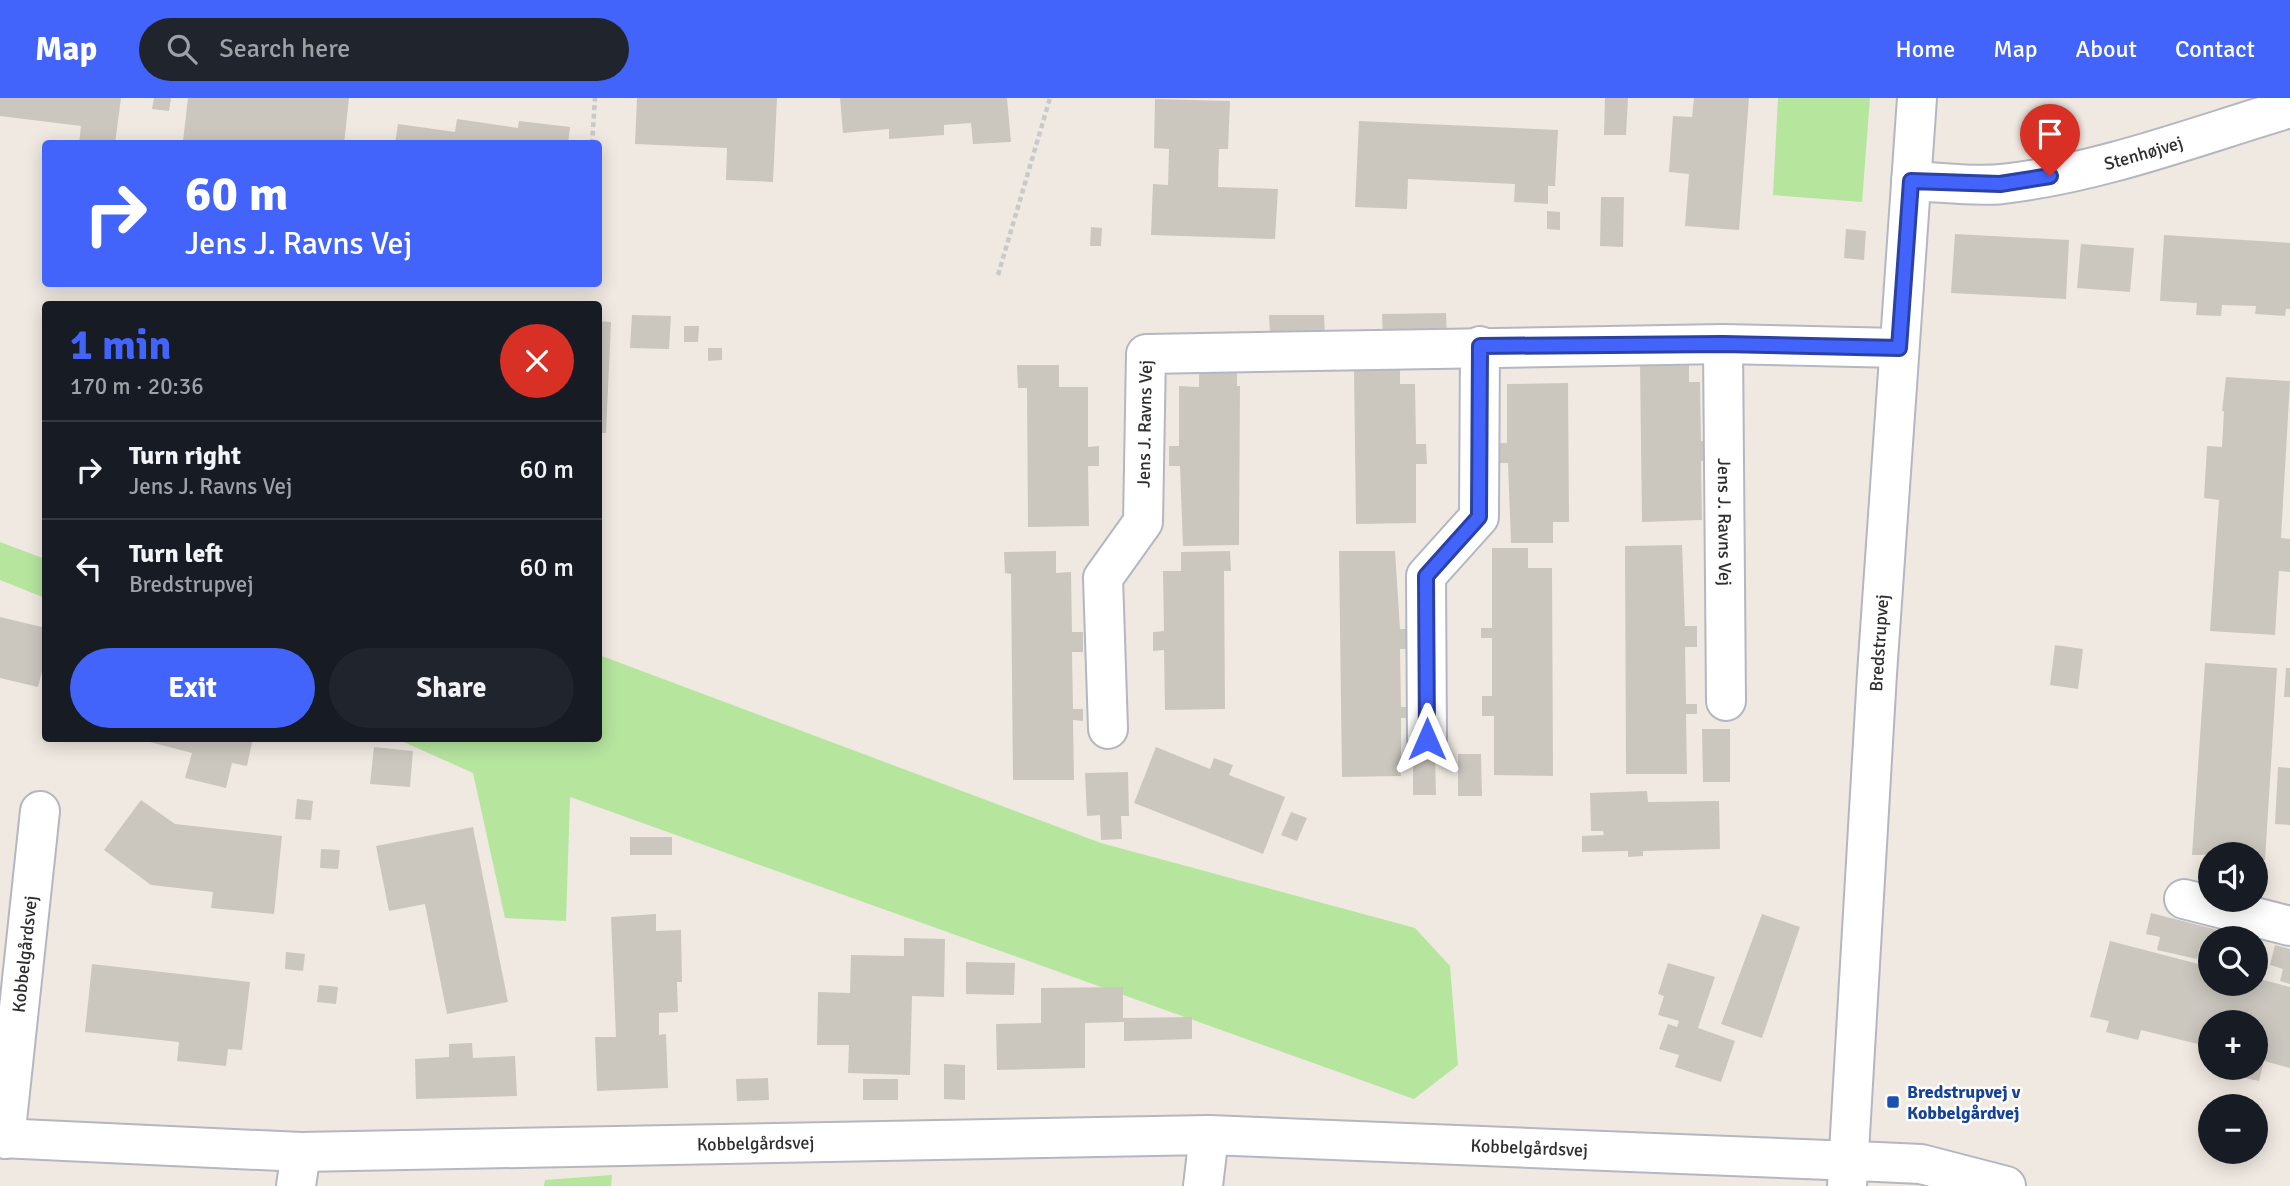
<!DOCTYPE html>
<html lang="en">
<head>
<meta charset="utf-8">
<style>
  body { margin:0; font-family:Signika,sans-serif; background:#20242c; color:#f1f3f6; height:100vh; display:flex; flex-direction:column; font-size:26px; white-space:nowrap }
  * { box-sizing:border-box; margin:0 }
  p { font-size:23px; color:#9ea1a6 }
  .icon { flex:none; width:38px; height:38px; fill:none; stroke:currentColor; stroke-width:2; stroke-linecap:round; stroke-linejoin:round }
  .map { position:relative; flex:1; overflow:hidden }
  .sheet { position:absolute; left:42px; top:203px; width:560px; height:441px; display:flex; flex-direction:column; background:#171b24; border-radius:7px; box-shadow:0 4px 18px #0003 }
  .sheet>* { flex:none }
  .hud { position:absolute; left:42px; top:42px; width:560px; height:147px; border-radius:7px; box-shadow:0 4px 18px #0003; background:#4264fb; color:#fff; overflow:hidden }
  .buttons { position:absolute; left:2198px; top:744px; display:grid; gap:14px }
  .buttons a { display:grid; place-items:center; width:70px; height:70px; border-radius:50%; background:#171b24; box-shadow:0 4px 18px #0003; font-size:35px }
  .pin { position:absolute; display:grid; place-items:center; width:60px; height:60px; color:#fff; margin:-72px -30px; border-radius:50% 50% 50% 0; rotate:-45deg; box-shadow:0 0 7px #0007 }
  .pin .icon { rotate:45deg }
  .me { position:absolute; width:77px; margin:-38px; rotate:0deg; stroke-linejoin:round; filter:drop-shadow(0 0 5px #0008) }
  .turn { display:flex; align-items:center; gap:24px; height:147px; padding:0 28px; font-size:32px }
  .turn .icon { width:91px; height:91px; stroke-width:2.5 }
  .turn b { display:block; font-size:49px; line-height:60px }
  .round { display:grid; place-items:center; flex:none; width:74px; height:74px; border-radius:37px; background:#20242c }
  .overview { display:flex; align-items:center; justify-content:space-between; height:119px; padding:0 28px }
  h1 { font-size:42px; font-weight:700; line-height:52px; color:#4264fb }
  .action { display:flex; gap:14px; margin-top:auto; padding:14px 28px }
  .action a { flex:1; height:80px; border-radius:42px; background:#4264fb; color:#fff; font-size:28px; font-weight:700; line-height:80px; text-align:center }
  .action a+a { background:#20242c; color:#f1f3f6 }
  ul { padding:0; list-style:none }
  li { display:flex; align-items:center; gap:21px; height:98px; padding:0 28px; border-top:2px solid #363941 }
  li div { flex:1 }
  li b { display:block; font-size:26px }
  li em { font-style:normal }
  header { display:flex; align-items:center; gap:42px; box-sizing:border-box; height:98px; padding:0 35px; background:#4264fb; color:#fff }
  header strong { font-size:33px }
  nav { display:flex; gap:38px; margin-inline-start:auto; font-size:24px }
  .search { width:490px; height:63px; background:#20242c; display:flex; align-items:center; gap:18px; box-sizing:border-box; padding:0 24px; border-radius:38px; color:#9ea1a6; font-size:26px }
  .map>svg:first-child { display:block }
</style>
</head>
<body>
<header>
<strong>Map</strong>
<div class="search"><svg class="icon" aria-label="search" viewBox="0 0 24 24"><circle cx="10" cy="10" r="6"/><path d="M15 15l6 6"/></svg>Search here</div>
<nav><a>Home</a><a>Map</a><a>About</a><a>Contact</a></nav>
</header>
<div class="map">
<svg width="2290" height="1088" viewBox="0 0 2290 1088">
  <rect width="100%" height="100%" fill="#efe9e1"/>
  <path fill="#b6e59e" d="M1778,0h92l-8,104 -89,-7z
    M0,444l45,17v39l-45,-18z
    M599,557l502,188 314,85 35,38 8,99 -44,34 -844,-302 -4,124 -61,-3 -32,-145 -76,-34 201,-1z
    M612,1077l-1,11h-67l1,-6z"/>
  <path fill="#cbc7bf" d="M0,0h121l-6,46h-36l2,-18 -81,-10z
    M154,0h17l-2,13 -17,-2z
    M188,0h161l-5,46 -161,-3z
    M637,0h140l-4,84 -47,-2 1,-32 -92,-4z
    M840,0h167l4,44 -38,2 -2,-21 -27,2v10l-55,4v-10l-46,4z
    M1605,0h23l-2,37h-22z
    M1694,0h55l-10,132 -54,-4 4,-52 -20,-2 4,-56 19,1z
    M1155,1l75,2 -2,48h-9l-1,38 60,2 -3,50 -124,-4 2,-51 15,1 1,-36 -15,-1z
    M457,21l61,9 1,-7 51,6 -2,17h-173l3,-20 57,8z
    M1359,23l199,9 -3,56h-7v18l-34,-2 1,-18 -107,-5 -1,30 -52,-2z
    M1601,99h23l-1,50 -23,-1z
    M1547,113l13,1v18l-13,-1z
    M1091,129l11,1 -1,18h-11z
    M1846,131l20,2 -2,29 -20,-2z
    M1955,136l114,6 -3,59 -115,-6z
    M2164,137l126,8v66h-4l-1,7 -30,-2 1,-8 -34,-1 -1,11 -25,-1 1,-12 -37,-2z
    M2081,146l53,4 -4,44 -53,-4z
    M1446,215l1,21 -64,1 -1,-21z
    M632,217l39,1 -2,33 -39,-1z
    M1269,217h55l1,20 -55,1z
    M598,223l13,1 -5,111h-8z
    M684,228h15l-1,16h-14z
    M708,250h14v12l-14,1z
    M1017,267h42v22h29v60l11,-1v20h-11l1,60 -61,1 -1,-139h-9z
    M1689,267v17h11l1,59h10l1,20h-11l1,59 -60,2 -2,-156z
    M1354,270h46v16h15l1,60h10l1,20h-11v59l-60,1z
    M1237,271v17h3l-1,159 -56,1 -3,-80h-11v-20h10v-60l20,1v-17z
    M2226,279l64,4 -9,157 9,1v33l-11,-1 -4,64 -65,-4 9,-131 -15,-2 3,-52 15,1 2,-36h-2z
    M1568,285l1,139h-16v21h-42l-3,-80h-11l-1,-20h11v-59z
    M1682,447l3,81h12v21h-12l1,57h11v10h-11l1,60h-61l-1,-228z
    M1492,450h36v20h24l1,208 -59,-1v-59h-12v-20h10v-58h-11v-10h11z
    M1056,453v22l15,-1 1,60h11v20h-11l1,57h10v12l-10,-1 1,60h-61l-2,-206 -6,-1 -1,-21z
    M1230,453l1,20h-7l1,138 -60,1 -1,-60 -11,1v-19l11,-1 -1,-60h18v-19z
    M1339,453h56l5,78h11v20h-11l1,58h10l1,11h-11v58l-59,1z
    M0,519l46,11v28l-8,31 -38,-9z
    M2055,547l28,4 -5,40 -28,-4z
    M2205,565l72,5 -12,192 -9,-1v-5l-64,1z
    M2286,570h4v29h-6z
    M1702,631h28v53h-27z
    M135,640h118l-6,28 -15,-3 -6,25 -41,-10 7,-25z
    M374,649l39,4 -3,36 -40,-3z
    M1156,649l54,22 4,-11 19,7 -4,10 56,22 -22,57 -129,-51z
    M1413,656h22l1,41h-23z
    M1458,656h23l1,42h-24z
    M2278,669l12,1v57l-15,-1z
    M1128,674l1,44h-8l1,23 -21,1 -1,-25 -13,1 -2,-43z
    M1647,693l1,11 71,-1 1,48 -77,2v5l-15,1v-6l-46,1v-16l22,-1 -1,-4h-12l-1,-38z
    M297,701l16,2 -2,19 -16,-1z
    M141,702l34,24 107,12 -8,78 -63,-6 2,-16 -62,-7 -47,-35z
    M1291,714l16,6 -10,23 -16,-6z
    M473,729l35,175 -61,12 -22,-110 -36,7 -13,-65z
    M630,739h42v18h-42z
    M321,751l19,1 -2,19 -18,-1z
    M2151,815l67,17 -2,8h-6v12l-10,-3 -3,12 -40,-9 3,-13 -14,-3z
    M656,816v17l25,-1 1,52h-5l1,30 -19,1v22l7,-1 2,54 -71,3 -2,-54h21l-5,-120z
    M1762,816l38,13 -38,111 -41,-14z
    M904,840l41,1 -1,58 -32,-1 -2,79 -62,-2 1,-28h-32l1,-53 32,1 1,-38 53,1z
    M2110,843l100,26v17h46v-6l34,9v81l-26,-7 -5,20 -32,-7 2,-6h27v-46h-46v25l-69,-17 -3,10 -32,-8 3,-11 -19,-4z
    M2275,847l15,4v35l-10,-3 3,-12 -13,-4z
    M286,854l19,2 -2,17 -18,-2z
    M966,864l49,1 -1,32 -48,-1z
    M1668,865l47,14 -17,51 37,13 -14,41 -46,-15 4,-12 -20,-6 9,-25 9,3 2,-6 -21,-6 6,-19 -6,-2z
    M92,866l158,18 -8,68 -14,-1 -2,17 -49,-5 2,-19 -94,-10z
    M319,887l19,2 -2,17 -19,-2z
    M1123,889v31l69,-1v22l-68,2v-19l-39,1v45l-88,2 -1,-46 45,-1v-35z
    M472,945l1,15 42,-2 2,40 -101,3 -1,-40 34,-2v-13z
    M944,966l21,1v35l-21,-1z
    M768,980l1,22 -32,1 -1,-22z
    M863,981h35v21h-35z"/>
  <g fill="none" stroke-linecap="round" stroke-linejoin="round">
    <defs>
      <g id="street">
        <path id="s1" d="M1911,83c30,1 62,6 91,3 98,-11 194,-48 288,-76"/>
        <path id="s2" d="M1723,246l3,357"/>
        <path id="s3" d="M1108,631l-5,-151 40,-56 3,-168 577,-10 176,4"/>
        <path d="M1427,641l-1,-163 53,-59 1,-171"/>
        <path d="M2184,801l106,27"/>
        <path id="s4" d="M0,1040l301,14 908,-17 669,27 43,2 85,22"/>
        <path id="s5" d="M5,1041l35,-328"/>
        <path d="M296,1088l5,-34"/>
        <path d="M1203,1088l6,-51"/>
      </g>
      <g id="secondary">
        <path id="s6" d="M1847,1088l30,-512 40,-576"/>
      </g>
    </defs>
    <use href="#street" stroke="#b4b7c1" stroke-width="42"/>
    <use href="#secondary" stroke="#b4b7c1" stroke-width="42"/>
    <path stroke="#c9c9c9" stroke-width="4.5" stroke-dasharray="5 3.5" stroke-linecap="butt" d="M592,46l3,-46
      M998,177l52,-177"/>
    <use href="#street" stroke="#fff" stroke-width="38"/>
    <use href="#secondary" stroke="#fff" stroke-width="38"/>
  </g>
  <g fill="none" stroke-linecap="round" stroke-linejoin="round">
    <defs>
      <path id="route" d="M1427,641l-1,-163 53,-59 1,-171 243,-2 176,4 12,-167 89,3 50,-8"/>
    </defs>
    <use href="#route" stroke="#2b41a3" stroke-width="18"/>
    <use href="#route" stroke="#4264fb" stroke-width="12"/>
  </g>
  <rect fill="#1a4fb4" stroke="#fff" stroke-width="2.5" x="1886" y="997" width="14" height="14" rx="3.5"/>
  <g text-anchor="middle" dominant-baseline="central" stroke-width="5" stroke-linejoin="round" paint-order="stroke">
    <g font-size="18" fill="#2e2e2e" stroke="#fff">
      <text stroke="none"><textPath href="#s1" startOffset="236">Stenhøjvej</textPath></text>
      <text stroke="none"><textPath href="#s3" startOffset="318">Jens J. Ravns Vej</textPath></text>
      <text stroke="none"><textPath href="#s2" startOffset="178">Jens J. Ravns Vej</textPath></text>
      <text stroke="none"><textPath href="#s6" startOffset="544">Bredstrupvej</textPath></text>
      <text stroke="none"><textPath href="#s5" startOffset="186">Kobbelgårdsvej</textPath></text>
      <text stroke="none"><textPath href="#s4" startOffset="756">Kobbelgårdsvej</textPath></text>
      <text stroke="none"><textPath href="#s4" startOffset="1530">Kobbelgårdsvej</textPath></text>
    </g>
    <g font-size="18" font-weight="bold" fill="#164399" stroke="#fff" text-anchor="start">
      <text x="1907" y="994">Bredstrupvej v<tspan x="1907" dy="21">Kobbelgårdvej</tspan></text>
    </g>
  </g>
</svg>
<div class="buttons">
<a><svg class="icon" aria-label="sound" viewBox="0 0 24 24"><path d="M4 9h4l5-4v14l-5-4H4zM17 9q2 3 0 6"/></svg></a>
<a><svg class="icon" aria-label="search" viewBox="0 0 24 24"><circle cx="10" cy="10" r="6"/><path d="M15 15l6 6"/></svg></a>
<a>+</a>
<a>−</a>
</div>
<div class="pin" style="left:2050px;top:78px;background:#d93025"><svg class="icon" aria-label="arrive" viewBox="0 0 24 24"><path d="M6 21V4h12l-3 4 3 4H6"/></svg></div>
<svg class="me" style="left:1427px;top:641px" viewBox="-20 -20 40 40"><path d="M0-17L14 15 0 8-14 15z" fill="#4264fb" stroke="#fff" stroke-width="4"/></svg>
<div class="hud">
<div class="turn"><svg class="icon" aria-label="right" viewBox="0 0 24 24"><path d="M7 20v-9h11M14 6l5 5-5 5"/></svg><div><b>60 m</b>Jens J. Ravns Vej</div></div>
</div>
<section class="sheet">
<div class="overview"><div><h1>1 min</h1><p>170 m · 20:36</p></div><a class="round" style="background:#d93025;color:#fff"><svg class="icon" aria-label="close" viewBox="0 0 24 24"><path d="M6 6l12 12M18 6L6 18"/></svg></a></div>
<ul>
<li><svg class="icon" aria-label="right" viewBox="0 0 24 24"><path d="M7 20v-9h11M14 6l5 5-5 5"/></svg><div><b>Turn right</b><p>Jens J. Ravns Vej</p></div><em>60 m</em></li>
<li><svg class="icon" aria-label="left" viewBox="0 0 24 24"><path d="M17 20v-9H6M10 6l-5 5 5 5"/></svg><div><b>Turn left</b><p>Bredstrupvej</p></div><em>60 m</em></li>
</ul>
<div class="action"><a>Exit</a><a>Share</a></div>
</section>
</div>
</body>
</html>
